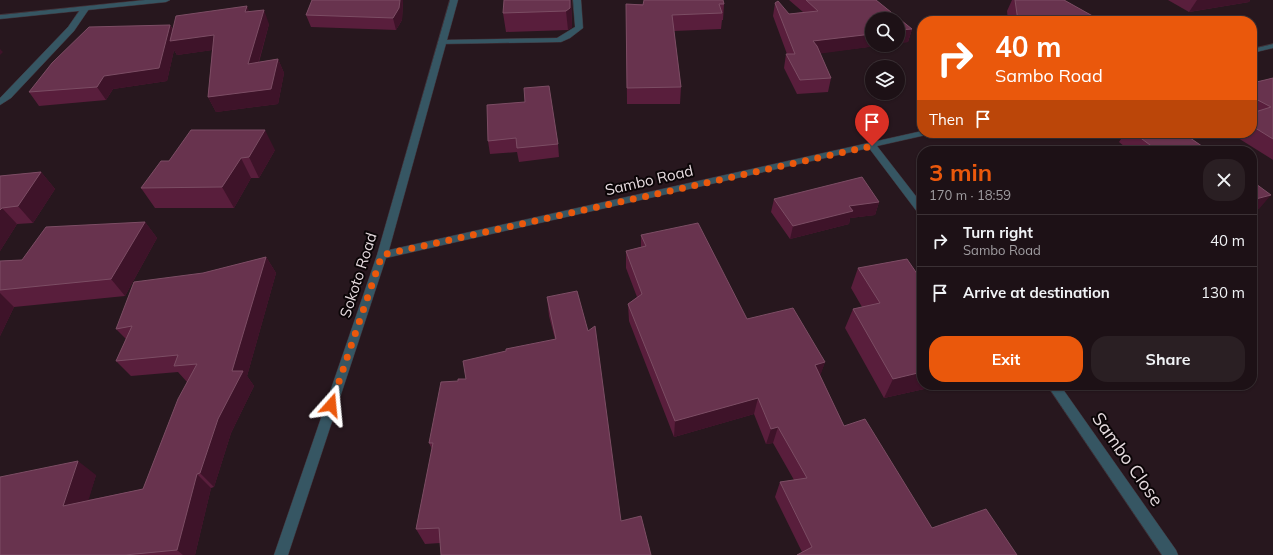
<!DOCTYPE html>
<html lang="en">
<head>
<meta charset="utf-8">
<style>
  body { margin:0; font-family:Mulish,sans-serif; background:#2a1f23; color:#f1f3f6; height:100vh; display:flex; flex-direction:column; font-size:15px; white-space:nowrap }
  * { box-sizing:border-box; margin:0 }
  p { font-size:13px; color:#a09da1 }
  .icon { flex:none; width:22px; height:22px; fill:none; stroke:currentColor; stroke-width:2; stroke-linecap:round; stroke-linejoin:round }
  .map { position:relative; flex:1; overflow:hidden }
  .side { position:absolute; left:917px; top:146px; width:340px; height:244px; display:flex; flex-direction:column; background:#1d1116; border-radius:16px; box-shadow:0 1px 3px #0004,0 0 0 1px #3b3135 }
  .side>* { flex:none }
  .guide { position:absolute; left:917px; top:16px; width:340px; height:122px; border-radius:16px; box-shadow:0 1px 3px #0004,0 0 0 1px #3b3135; background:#ea580c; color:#fff; overflow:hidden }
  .buttons { position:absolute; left:865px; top:12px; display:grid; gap:8px }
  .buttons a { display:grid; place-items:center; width:40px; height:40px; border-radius:50%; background:#1d1116; box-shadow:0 1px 3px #0004,0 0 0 1px #3b3135; font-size:20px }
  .pin { position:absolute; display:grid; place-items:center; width:34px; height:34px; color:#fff; margin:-41px -17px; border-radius:50% 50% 50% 0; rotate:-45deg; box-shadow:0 0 4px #0007 }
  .pin .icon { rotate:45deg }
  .me { position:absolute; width:44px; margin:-22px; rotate:18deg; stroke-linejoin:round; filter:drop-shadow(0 0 3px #0008) }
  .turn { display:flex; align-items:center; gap:14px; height:84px; padding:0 12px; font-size:18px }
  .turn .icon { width:52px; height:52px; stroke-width:2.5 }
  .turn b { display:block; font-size:28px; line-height:34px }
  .then { display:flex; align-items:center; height:38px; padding:0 12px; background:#0003; gap:8px; font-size:15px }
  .round { display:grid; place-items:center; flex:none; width:42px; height:42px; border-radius:16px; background:#2a1f23 }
  .overview { display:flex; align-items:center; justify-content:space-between; height:68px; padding:0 12px }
  h1 { font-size:24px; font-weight:700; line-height:30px; color:#ea580c }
  .button { display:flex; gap:8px; margin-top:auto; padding:8px 12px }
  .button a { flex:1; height:46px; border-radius:16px; background:#ea580c; color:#fff; font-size:16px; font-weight:700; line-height:46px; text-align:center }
  .button a+a { background:#2a1f23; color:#f1f3f6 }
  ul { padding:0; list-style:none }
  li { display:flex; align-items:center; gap:12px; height:52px; padding:0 12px; border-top:1px solid #3b3135 }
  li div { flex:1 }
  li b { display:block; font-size:15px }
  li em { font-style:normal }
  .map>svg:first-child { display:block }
</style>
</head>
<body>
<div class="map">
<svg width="1273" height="555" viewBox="0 0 1273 555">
  <rect width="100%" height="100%" fill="#27171e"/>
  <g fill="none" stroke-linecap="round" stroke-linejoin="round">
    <defs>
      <path id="service" d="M573,0h8l2,28 -13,10 -9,4 -119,2 -4,-2 4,-2 115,-2 18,-11z
        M82,7h3l4,2 -15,22 -63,67 -11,7v-7l68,-71z"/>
      <path id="minor" d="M145,0h25l-4,2 -166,17v-4z
        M450,0h8l-69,250 533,-119v2h5l-1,2 -49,11 45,58v10l-4,-1 -49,-65 -483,110 -98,297h-14l103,-300z
        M1273,44v4l-21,5v-4z
        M1047,385h13l116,165 2,5h-16z"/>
    </defs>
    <use href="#service" stroke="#423239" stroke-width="1"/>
    <use href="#minor" stroke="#423239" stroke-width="1"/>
    <use href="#service" fill="#365663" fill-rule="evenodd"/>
    <use href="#minor" fill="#365663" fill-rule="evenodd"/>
  </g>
  <path fill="#591e3c" d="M312,0h91l-1,20 -6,10 -85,-3 -5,-12z
    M571,0l1,27 -4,3 -62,2 -3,-19z
    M789,0h87l36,29 -4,13 -36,3h12l-64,8 11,25 -3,14 -31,2 -13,-26 2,-14h1l-14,-38 2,-13 14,11 14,-2z
    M1012,0h52l34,19 -1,2h-89l-1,-10z
    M1168,0h82l-1,2 -60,10z
    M626,4h98l-1,16h-1l-1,9 -47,2 7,56 -1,17h-53z
    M249,12l20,12 -10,38 19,-3 6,14 -6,31 -62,8 -8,-15 4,-47 -35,5 -3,-5 -7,31 -54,8 -7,11 -67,6 -10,-14 141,-67 3,4z
    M1273,78v82l-43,-27h22v-50z
    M487,105l71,39 1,13 -40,5 -2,-10 -27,2 -2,-13z
    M1125,133h58l26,18h-79l-11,-9z
    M275,150l-16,28h-8l-17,30h-79l-14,-20 28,-27z
    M41,172l14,17 -22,34 -16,1 -17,27v-75z
    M774,199l105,3 -4,13 -25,3 -1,6 -59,15 -19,-27z
    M145,222l12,16 -32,58 -111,11 -14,29v-75l22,-1z
    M641,235l106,84 78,43 -5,13 24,51 88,102 85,27 -215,-3 -27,-55 5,-15 14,-2 -21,-37 -7,1 -12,-30 -80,23 -45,-116 -1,-17 9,-7 -11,-29v-17l15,-4z
    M266,257l10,16 -29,103 7,10 -23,47 -17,54 -3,1 -16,67h-195l96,-80 -8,25 55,-11 44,-107 -9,-10 -47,4 -15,-15 10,-22 -10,-10 87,-56z
    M907,259l15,126h20l-58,13 -39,-70 8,-19 9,-2 -11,-19 7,-20z
    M547,297l74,224 30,34 -211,-12 -15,1 -9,-15 16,-80 -3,-6 29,-62 8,-2 89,-40 -6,-23z"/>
  <path fill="#3e1329" d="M400,0h3l-1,20 -6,10 -3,-12z
    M570,0h1l1,27 -4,3 -2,-19z
    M1197,0h53l-1,2 -60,10z
    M247,6l6,14 -8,-8z
    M264,10l5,14 -15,54 -6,-14z
    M1098,19l-1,2h-8z
    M170,25l7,12 37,-2 6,14 -43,6 -3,-5 -7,31 -54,8 -7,11 -9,-13 7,-11z
    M912,29l-4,13 -10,1v-13z
    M872,34v11h12l-74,10 3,-14z
    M0,49l3,3 -3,3z
    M278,59l6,14 -6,31 -62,8 -8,-15z
    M265,130l10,20 -16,28 -10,-21z
    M241,158l10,20 -17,30 -12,-21z
    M41,172l14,17 -22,34 -15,-17z
    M1271,195l-12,14 -7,2v-11z
    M879,202l-4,13 -25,3 -1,6 -59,15 3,-13 56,-20z
    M2,208l15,16 -17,27v-41z
    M145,222l12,16 -32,58 -14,-17z
    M266,257l10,16 -29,103 7,10 -23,47 -17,54 -14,-14 32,-102z
    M0,293l14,14 -14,29z
    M825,362l-6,17 -4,-14z
    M922,372v13h20l-58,13 9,-19z
    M758,398l-4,16 -80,23 1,-16z
    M778,427l-5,16 -7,1 5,-15z
    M78,461l18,14 -13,44 -20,-13z
    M197,474l14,14 -16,67h-12l-6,-5z"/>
  <path fill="#68334e" stroke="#7c4d64" d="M312,0h88l-1,8 -6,10 -87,-3z
    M504,0h66v8l-4,3 -63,2z
    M644,0h79l1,4h-5l3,9 -50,2 9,72 -54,1 -1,-84 17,1z
    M806,0h70l36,29 -14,1v-11h-26v15l-59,7 4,5 14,32 -31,2 -14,-26h9l-20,-51 3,-2 11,13 29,-3z
    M1015,0h49l34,19 -9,2h-71z
    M247,6l-2,6 19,-2 -16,54 30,-5 -7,30 -63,8 6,-62 -44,6 6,-25z
    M170,25l-11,43 -55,8 -7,11 -68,5 23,-29 37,-36z
    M1273,78v61l-21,-13v-13l19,-6 -19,-10v-14l13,-3z
    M549,86l9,58 -41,4 -1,-10 -28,3 -1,-36 38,-3 -1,-14z
    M191,130h74l-16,27 -8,1 -19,29 -81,1 20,-27h8z
    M1134,133h49l26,18h-51z
    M41,172l-23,34 -16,2 -2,2v-34z
    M862,177l17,25 -30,4 4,5 -60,15 -19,-27z
    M1252,181l19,14 -19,5z
    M145,222l-34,57 -111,11v-29l22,-1 24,-33z
    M698,223l49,96 46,-11 32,54 -10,3 29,61 21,-7 67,109 54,-19 31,46h-220l15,-8 -32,-65 27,-4 -29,-51 -7,2 -13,-31 -83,23 -47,-117 14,-10 -16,-43 20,-5 -5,-11z
    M266,257l-34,114h11l-25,48 -18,54 -3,1 -20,76 -52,5h-125v-78l78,-16 -15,45 80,-17 35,-90 19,-35 -23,2 4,-11 -62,6 16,-35 -16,3 18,-47 69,-9z
    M907,259l15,22v91l-29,7 -40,-70 27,-6 -22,-35z
    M577,291l11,40 7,-5 26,195 20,-5 10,39h-210l-2,-27 -23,1 17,-86h-4l12,-61 17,-1v-2h8l-3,-18 43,-10v-2l50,-10 -9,-42z"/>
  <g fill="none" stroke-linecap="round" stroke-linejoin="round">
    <path stroke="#ea580c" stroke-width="7" stroke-dasharray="0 12.6" d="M331,405l51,-150 490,-109"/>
  </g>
  <g text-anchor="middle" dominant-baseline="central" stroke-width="4" stroke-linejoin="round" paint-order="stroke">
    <g font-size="15" fill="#e6dbdf" stroke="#0b0507">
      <text transform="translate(649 180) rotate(-13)">Sambo Road</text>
      <text transform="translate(358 275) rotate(-72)">Sokoto Road</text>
    </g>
    <g font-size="18" fill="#e6dbdf" stroke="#0b0507">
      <text transform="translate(1128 459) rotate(55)">Sambo Close</text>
    </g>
  </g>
</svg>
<div class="buttons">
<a><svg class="icon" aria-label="search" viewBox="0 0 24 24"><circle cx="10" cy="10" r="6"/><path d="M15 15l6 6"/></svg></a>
<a><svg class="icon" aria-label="layers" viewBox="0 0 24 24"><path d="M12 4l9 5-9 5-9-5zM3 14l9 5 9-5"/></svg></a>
</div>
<div class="pin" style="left:872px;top:146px;background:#d93025"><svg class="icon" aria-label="arrive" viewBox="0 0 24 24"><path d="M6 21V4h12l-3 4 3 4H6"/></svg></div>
<svg class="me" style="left:331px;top:405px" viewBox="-20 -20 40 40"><path d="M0-17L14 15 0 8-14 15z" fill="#ea580c" stroke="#fff" stroke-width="4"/></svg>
<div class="guide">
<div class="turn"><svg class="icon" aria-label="right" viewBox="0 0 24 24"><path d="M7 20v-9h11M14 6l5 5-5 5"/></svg><div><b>40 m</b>Sambo Road</div></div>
<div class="then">Then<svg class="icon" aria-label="arrive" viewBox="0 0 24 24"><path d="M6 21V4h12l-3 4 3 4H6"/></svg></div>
</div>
<section class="side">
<div class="overview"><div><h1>3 min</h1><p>170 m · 18:59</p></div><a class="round"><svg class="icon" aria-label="close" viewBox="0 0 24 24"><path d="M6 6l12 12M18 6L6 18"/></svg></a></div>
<ul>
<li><svg class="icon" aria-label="right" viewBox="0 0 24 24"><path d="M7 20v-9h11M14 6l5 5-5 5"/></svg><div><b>Turn right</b><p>Sambo Road</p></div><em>40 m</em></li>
<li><svg class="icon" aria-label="arrive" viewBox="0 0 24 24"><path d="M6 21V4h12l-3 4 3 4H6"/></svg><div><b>Arrive at destination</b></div><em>130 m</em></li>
</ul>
<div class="button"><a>Exit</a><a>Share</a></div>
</section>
</div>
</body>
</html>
